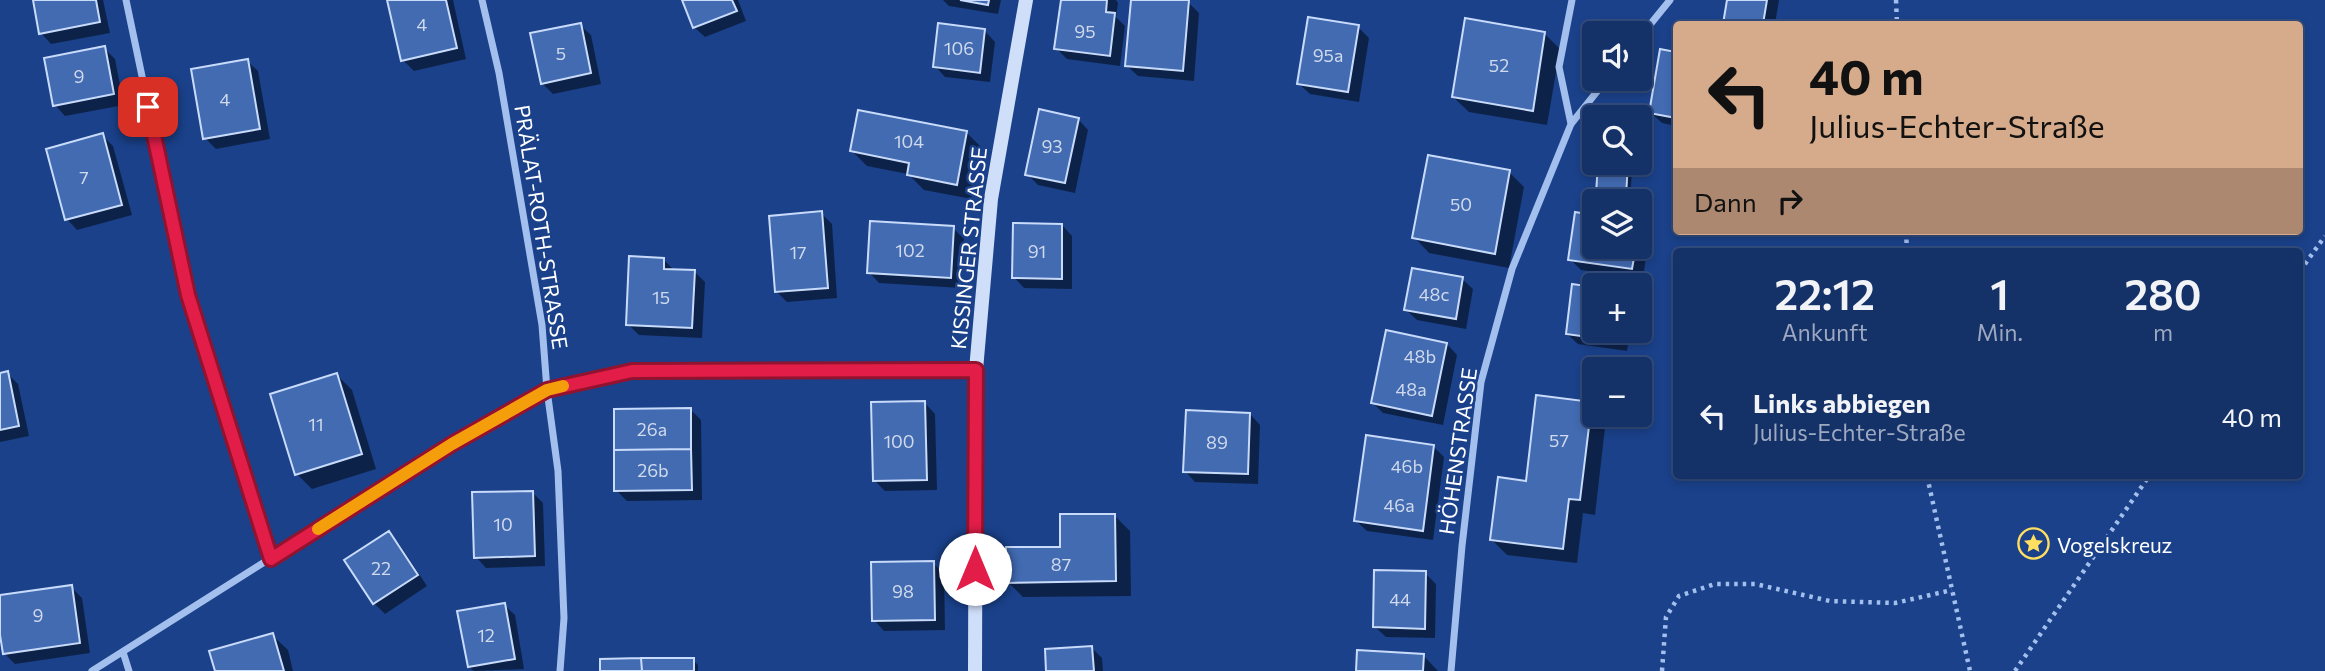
<!DOCTYPE html>
<html lang="de">
<head>
<meta charset="utf-8">
<style>
  body { margin:0; font-family:Commissioner,sans-serif; background:#1d396e; color:#f1f3f6; height:100vh; display:flex; flex-direction:column; font-size:26px; white-space:nowrap }
  * { box-sizing:border-box; margin:0 }
  p { font-size:23px; color:#9da9c0 }
  .icon { flex:none; width:38px; height:38px; fill:none; stroke:currentColor; stroke-width:2; stroke-linecap:round; stroke-linejoin:round }
  .map { position:relative; flex:1; overflow:hidden }
  .panel { position:absolute; left:1673px; top:248px; width:630px; height:231px; display:flex; flex-direction:column; background:#143168; border-radius:7px; box-shadow:0 4px 10px #0003,0 0 0 2px #334c7c }
  .panel>* { flex:none }
  .guide { position:absolute; left:1673px; top:21px; width:630px; height:214px; border-radius:7px; box-shadow:0 4px 10px #0003,0 0 0 2px #334c7c; background:#d6ab8b; color:#111; overflow:hidden }
  .buttons { position:absolute; left:1582px; top:21px; display:grid; gap:14px }
  .buttons a { display:grid; place-items:center; width:70px; height:70px; border-radius:7px; background:#143168; box-shadow:0 4px 10px #0003,0 0 0 2px #334c7c; font-size:35px }
  .pin { position:absolute; display:grid; place-items:center; width:60px; height:60px; color:#fff; margin:-30px; border-radius:14px; box-shadow:0 4px 10px #0006 }
  .me { position:absolute; width:77px; margin:-38px; rotate:0deg; stroke-linejoin:round; filter:drop-shadow(0 0 5px #0008) }
  .turn { display:flex; align-items:center; gap:24px; height:147px; padding:0 21px; font-size:32px }
  .turn .icon { width:91px; height:91px; stroke-width:2.5 }
  .turn b { display:block; font-size:49px; line-height:60px }
  .then { display:flex; align-items:center; height:66px; padding:0 21px; background:#0003; gap:14px; font-size:26px }
  .eta { display:flex; justify-content:space-evenly; align-items:center; height:119px; text-align:center }
  .eta b { font-size:42px; font-weight:600; line-height:49px }
  ul { padding:0; list-style:none }
  li { display:flex; align-items:center; gap:21px; height:98px; padding:0 21px }
  li div { flex:1 }
  li b { display:block; font-size:26px }
  li em { font-style:normal }
  .map>svg:first-child { display:block }
</style>
</head>
<body>
<div class="map">
<svg width="2325" height="671" viewBox="0 0 2325 671">
  <rect width="100%" height="100%" fill="#1a418a"/>
  <path fill="#0007" d="M34,0h69l7,33 -59,11 -10,-11z
    M389,0h64l13,59 -52,12 -11,-11z
    M684,0h54l8,21 -41,16 -11,-10z
    M943,0h58l-3,14 -49,-8z
    M1062,0h54l2,3 -2,14 9,9 -5,40 -53,-7 -11,-11z
    M1133,0l55,2 11,11 -5,68 -56,-5 -11,-10z
    M1729,0h50l-4,24h-51z
    M580,25l11,10 10,49 -48,10 -10,-10z
    M1358,27l11,11 -10,64 -49,-8 -11,-10z
    M985,31l10,11 -5,40 -45,-5 -10,-11z
    M1545,34l15,15 -13,76 -78,-13 -16,-15z
    M104,48l11,11 9,46 -59,11 -10,-11z
    M1662,51l14,3v72l-14,-3 -11,-10z
    M247,61l11,10 12,68 -54,10 -11,-11z
    M1078,119l10,11 -13,63 -37,-8 -11,-11z
    M967,133l15,15 -10,51 -48,-9 -16,-16 -41,-8 -15,-15z
    M102,135l11,11 19,69 -55,15 -10,-11z
    M1600,163l27,1 5,6 -2,31 -27,-2 -5,-6z
    M1509,172l15,15 -15,81 -80,-15 -15,-16z
    M821,213l11,11 5,74 -50,4 -10,-10z
    M1577,214l17,2v31h46v-23l9,10 -6,45 -62,-9 -11,-11z
    M1062,225l10,11v53l-48,-1 -10,-11z
    M953,228l11,11 -3,49 -82,-5 -10,-11z
    M664,260l11,11 20,1 10,10 -3,56 -63,-3 -11,-11z
    M1462,279l11,10 -7,40 -49,-9 -11,-10z
    M1574,286l20,3v42h36l-3,20 -49,-7 -11,-10z
    M1447,344l10,11 -14,70 -60,-12 -11,-11z
    M7,373l11,11 11,52 -29,6v-67z
    M337,375l15,15 24,79 -64,20 -15,-15z
    M925,403l10,11 2,76 -52,1 -10,-10z
    M1591,404l3,3v8h8l4,4 -11,96 -12,-2 -6,50 -70,-8 -16,-16 37,-56z
    M690,409l11,11 1,80 -75,1 -11,-11z
    M1250,414l10,11 -2,59 -63,-2 -10,-11z
    M1433,446l11,11 -11,83 -66,-9 -11,-10z
    M532,492l11,11 2,63 -59,2 -10,-11z
    M1115,516l15,15 1,65 -108,1 -15,-15z
    M388,533l11,11 28,42 -42,28 -11,-11 -28,-43z
    M933,563l11,11 1,56 -61,1 -10,-11z
    M1425,573l11,11 -1,54 -49,-1 -11,-10z
    M71,587l11,11 8,55 -75,11 -11,-11 -4,-30v-26z
    M504,605l11,10 9,54 -50,2 -5,-4z
    M272,635l16,15 5,21h-76z
    M1092,648l10,10 1,13h-55z
    M1423,655l15,16h-81z
    M693,660l5,5v6h-96z"/>
  <path fill="#426bb2" stroke="#c9dbfa" stroke-width="2" d="M33,0h63l4,22 -61,12z
    M387,0h59l11,48 -56,13z
    M682,0h50l5,11 -44,17z
    M960,0h29l-1,5z
    M1061,0h46l-1,12 9,1 -5,43 -56,-7z
    M1131,0h58l-6,71 -58,-5z
    M1727,0h40l-4,24h-40z
    M1308,17l51,8 -11,67 -51,-8z
    M1465,18l80,14 -12,79 -81,-14z
    M581,23l10,50 -50,11 -11,-51z
    M938,23l47,6 -5,44 -47,-6z
    M105,46l9,48 -61,12 -9,-48z
    M1660,49l16,3v66l-27,-5z
    M248,59l12,70 -57,10 -12,-70z
    M1039,109l40,9 -14,65 -40,-8z
    M858,110l109,21 -10,54 -50,-10 2,-12 -59,-12z
    M103,133l19,72 -57,15 -19,-71z
    M1428,155l82,15 -15,84 -83,-16z
    M1598,163h30l-2,33 -30,-2z
    M822,211l6,77 -53,4 -6,-76z
    M1575,212l19,3v32h42l-4,22 -64,-9z
    M870,221l84,5 -3,52 -84,-5z
    M1013,223l49,1v55l-50,-1z
    M629,256l35,2v11l31,1 -3,58 -66,-3z
    M1412,268l51,9 -7,42 -52,-9z
    M1572,284l22,3v44h24l-1,10 -51,-7z
    M1386,330l61,13 -15,73 -61,-13z
    M8,371l11,55 -19,4v-57z
    M337,373l25,81 -67,21 -25,-81z
    M1536,395l56,7 -12,98 -11,-1 -6,50 -73,-9 8,-63 28,4z
    M925,401l2,79 -54,1 -2,-79z
    M691,408v41l-77,1v-41z
    M1186,410l64,3 -2,61 -65,-2z
    M1366,435l68,10 -11,86 -69,-10z
    M691,449l1,41 -78,1v-41z
    M533,491l2,65 -61,2 -2,-66z
    M1060,514h55l1,67 -110,2v-36h54z
    M389,531l29,44 -45,29 -29,-44z
    M934,561l1,59 -63,1 -1,-59z
    M1374,570l52,1 -1,58 -52,-2z
    M72,585l8,58 -77,11 -3,-19v-40z
    M505,603l10,56 -47,8 -11,-56z
    M273,633l11,38h-69l-6,-20z
    M1092,646l2,25h-48l-1,-22z
    M1357,650l67,4 -1,17h-67z
    M641,658l1,13h-42v-12z
    M641,658h53v13h-52z"/>
  <g fill="none" stroke-linecap="round" stroke-linejoin="round">
    <path stroke="#a3bfed" stroke-width="4.5" stroke-dasharray="3.5 5" stroke-linecap="butt" d="M1896,0l1,24
      M1906,231l1,21
      M2300,271l25,-35
      M1927,476l43,195
      M1662,671l4,-54 13,-21 36,-12h40l75,17 65,2 57,-13
      M2015,671l134,-195"/>
    <path stroke="#a3bfed" stroke-width="7" d="M126,0l62,295 83,264
      M482,0l17,73 43,252 5,65 11,81 6,147 -4,53
      M1640,37l30,-37
      M1571,124l-12,-57 13,-67
      M123,652l6,19
      M92,671l359,-227 96,-54 85,-19 343,-1
      M1451,671l11,-125 19,-164 31,-113 59,-145 36,-45"/>
    <path stroke="#d0dff9" stroke-width="14" d="M975,671l1,-301 15,-171 35,-199"/>
  </g>
  <g fill="none" stroke-linecap="round" stroke-linejoin="round">
    <defs>
      <path id="route" d="M148,107l40,188 83,264 181,-115 95,-54 85,-19 344,-1 -1,199"/>
    </defs>
    <use href="#route" stroke="#92132f" stroke-width="18"/>
    <use href="#route" stroke="#e11d48" stroke-width="12"/>
    <path stroke="#f59e0b" stroke-width="12" d="M318,529l134,-85 95,-54 16,-4"/>
  </g>
  <defs>
    <symbol id="sight-ring" viewBox="-11 -11 22 22"><circle r="9.5" fill="#1a418a" stroke="#ffde60" stroke-width="1.5"/><path d="M0-6L1.8-2.2L6-1.7L2.9 1.2L3.7 5.4L0 3.3L-3.7 5.4L-2.9 1.2L-6-1.7L-1.8-2.2Z" fill="#ffde60"/></symbol>
  </defs>
  <g fill-rule="evenodd">
    <use href="#sight-ring" x="2016" y="526" width="35" height="35"/>
  </g>
  <g text-anchor="middle" dominant-baseline="central" stroke-width="5" stroke-linejoin="round" paint-order="stroke">
    <g font-size="18" fill="#d0daec">
      <text x="422" y="24">4</text>
      <text x="1085" y="31">95</text>
      <text x="959" y="48">106</text>
      <text x="561" y="53">5</text>
      <text x="1328" y="55">95a</text>
      <text x="1499" y="65">52</text>
      <text x="79" y="76">9</text>
      <text x="225" y="99">4</text>
      <text x="909" y="141">104</text>
      <text x="1052" y="146">93</text>
      <text x="84" y="177">7</text>
      <text x="1461" y="204">50</text>
      <text x="910" y="250">102</text>
      <text x="1037" y="251">91</text>
      <text x="798" y="252">17</text>
      <text x="1434" y="294">48c</text>
      <text x="661" y="297">15</text>
      <text x="1420" y="356">48b</text>
      <text x="1411" y="389">48a</text>
      <text x="316" y="424">11</text>
      <text x="652" y="429">26a</text>
      <text x="1559" y="440">57</text>
      <text x="899" y="441">100</text>
      <text x="1217" y="442">89</text>
      <text x="1407" y="466">46b</text>
      <text x="653" y="470">26b</text>
      <text x="1399" y="505">46a</text>
      <text x="503" y="524">10</text>
      <text x="1061" y="564">87</text>
      <text x="381" y="568">22</text>
      <text x="903" y="591">98</text>
      <text x="1400" y="599">44</text>
      <text x="38" y="615">9</text>
      <text x="486" y="635">12</text>
    </g>
    <g font-size="21" fill="#fff" stroke="#1a418a">
      <text transform="translate(542 227) rotate(81)">PRÄLAT-ROTH-STRASSE</text>
      <text transform="translate(968 248) rotate(-84)">KISSINGER STRASSE</text>
      <text transform="translate(1457 451) rotate(-82)">HÖHENSTRASSE</text>
    </g>
    <g font-size="21" fill="#fff" stroke="#1a418a" text-anchor="start">
      <text x="2057" y="544">Vogelskreuz</text>
    </g>
  </g>
</svg>
<div class="buttons">
<a><svg class="icon" aria-label="sound" viewBox="0 0 24 24"><path d="M4 9h4l5-4v14l-5-4H4zM17 9q2 3 0 6"/></svg></a>
<a><svg class="icon" aria-label="search" viewBox="0 0 24 24"><circle cx="10" cy="10" r="6"/><path d="M15 15l6 6"/></svg></a>
<a><svg class="icon" aria-label="layers" viewBox="0 0 24 24"><path d="M12 4l9 5-9 5-9-5zM3 14l9 5 9-5"/></svg></a>
<a>+</a>
<a>−</a>
</div>
<div class="pin" style="left:148px;top:107px;background:#d93025"><svg class="icon" aria-label="arrive" viewBox="0 0 24 24"><path d="M6 21V4h12l-3 4 3 4H6"/></svg></div>
<svg class="me" style="left:975px;top:569px" viewBox="-20 -20 40 40"><circle r="19" fill="#fff"/><path d="M0-13L10 11 0 6-10 11z" fill="#e11d48"/></svg>
<div class="guide">
<div class="turn"><svg class="icon" aria-label="left" viewBox="0 0 24 24"><path d="M17 20v-9H6M10 6l-5 5 5 5"/></svg><div><b>40 m</b>Julius-Echter-Straße</div></div>
<div class="then">Dann<svg class="icon" aria-label="right" viewBox="0 0 24 24"><path d="M7 20v-9h11M14 6l5 5-5 5"/></svg></div>
</div>
<section class="panel">
<div class="eta">
<div><b>22:12</b><p>Ankunft</p></div>
<div><b>1</b><p>Min.</p></div>
<div><b>280</b><p>m</p></div>
</div>
<ul>
<li><svg class="icon" aria-label="left" viewBox="0 0 24 24"><path d="M17 20v-9H6M10 6l-5 5 5 5"/></svg><div><b>Links abbiegen</b><p>Julius-Echter-Straße</p></div><em>40 m</em></li>
</ul>
</section>
</div>
</body>
</html>
